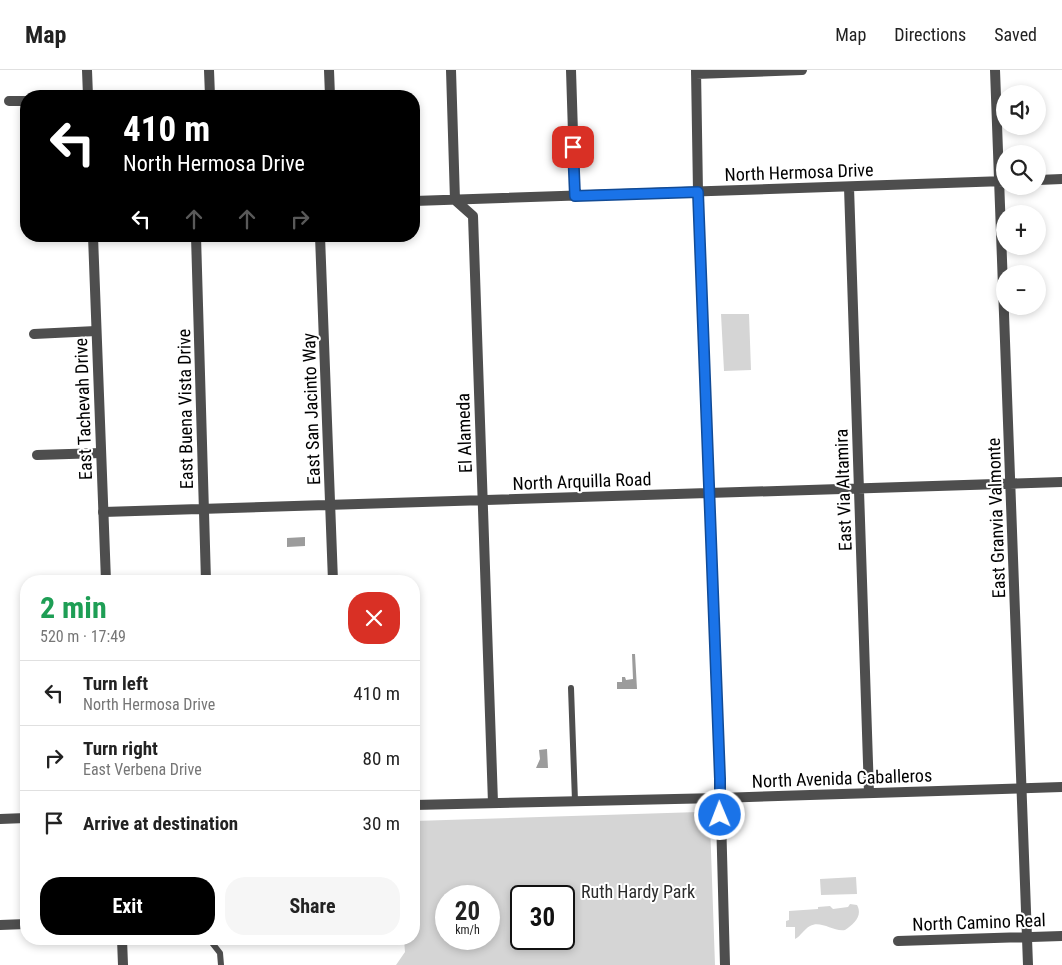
<!DOCTYPE html>
<html lang="en">
<head>
<meta charset="utf-8">
<style>
  body { margin:0; font-family:"Roboto Condensed",sans-serif; background:#f6f6f6; color:#222; height:100vh; display:flex; flex-direction:column; font-size:19px; white-space:nowrap }
  * { box-sizing:border-box; margin:0 }
  p { font-size:16px; color:#767676 }
  .icon { flex:none; width:28px; height:28px; fill:none; stroke:currentColor; stroke-width:2; stroke-linecap:round; stroke-linejoin:round }
  .map { position:relative; flex:1; overflow:hidden }
  .sheet { position:absolute; left:20px; top:505px; width:400px; height:370px; display:flex; flex-direction:column; background:#fff; border-radius:20px; box-shadow:0 2px 8px #0003 }
  .sheet>* { flex:none }
  .guide { position:absolute; left:20px; top:20px; width:400px; height:152px; border-radius:20px; box-shadow:0 2px 8px #0003; background:#000; color:#fff; overflow:hidden }
  .tools { position:absolute; left:996px; top:15px; display:grid; gap:10px }
  .tools a { display:grid; place-items:center; width:50px; height:50px; border-radius:50%; background:#fff; box-shadow:0 2px 8px #0003; font-size:25px }
  .speed { position:absolute; left:435px; top:815px; display:flex; gap:10px; font-size:25px; font-weight:700; text-align:center }
  .speed>* { display:grid; place-content:center; width:65px; height:65px; border-radius:50%; background:#fff; box-shadow:0 2px 8px #0003; line-height:1 }
  .speed small { font-size:12px; font-weight:400 }
  .speed .limit { border:2px solid #111; border-radius:8px; background:#fff; color:#111 }
  .pin { position:absolute; display:grid; place-items:center; width:42px; height:42px; color:#fff; margin:-21px; border-radius:10px; box-shadow:0 2px 8px #0006 }
  .me { position:absolute; width:55px; margin:-28px; rotate:359deg; stroke-linejoin:round; filter:drop-shadow(0 0 4px #0008) }
  .turn { display:flex; align-items:center; gap:18px; height:105px; padding:0 20px; font-size:22px }
  .turn .icon { width:65px; height:65px; stroke-width:2.5 }
  .turn b { display:block; font-size:35px; line-height:42px }
  .lanes { display:flex; align-items:center; height:48px; padding:0 20px; background:#0003; justify-content:center; gap:25px; direction:ltr }
  .lanes .off { opacity:.35 }
  .round { display:grid; place-items:center; flex:none; width:52px; height:52px; border-radius:20px; background:#f6f6f6 }
  .head { display:flex; align-items:center; justify-content:space-between; height:85px; padding:0 20px }
  h1 { font-size:30px; font-weight:700; line-height:38px; color:#1e9e55 }
  .primary-button { display:flex; gap:10px; margin-top:auto; padding:10px 20px }
  .primary-button a { flex:1; height:58px; border-radius:20px; background:#000; color:#fff; font-size:20px; font-weight:700; line-height:58px; text-align:center }
  .primary-button a+a { background:#f6f6f6; color:#222 }
  ul { padding:0; list-style:none }
  li { display:flex; align-items:center; gap:15px; height:65px; padding:0 20px; border-top:1px solid #e0e0e0 }
  li div { flex:1 }
  li b { display:block; font-size:19px }
  li em { font-style:normal }
  header { display:flex; align-items:center; gap:30px; box-sizing:border-box; height:70px; padding:0 25px; background:#fff; border-bottom:1px solid #e0e0e0 }
  header strong { font-size:24px }
  nav { display:flex; gap:28px; margin-inline-start:auto; font-size:18px }
  .map>svg:first-child { display:block }
</style>
</head>
<body>
<header>
<strong>Map</strong>
<nav><a>Map</a><a>Directions</a><a>Saved</a></nav>
</header>
<div class="map">
<svg width="1062" height="895" viewBox="0 0 1062 895">
  <rect width="100%" height="100%" fill="#fff"/>
  <path fill="#d5d5d5" fill-rule="evenodd" d="M721,244h28l2,56 -27,1z
    M699,742l7,2 4,9 5,142h-319l9,-13 -1,-13h10v-118zM446,826h43v43h-43zM521,826h43v43h-43z
    M856,807l1,17 -36,1 -1,-16z
    M850,834l7,1c6,11 -3,19 -12,25 -12,2 -24,-10 -35,-4 -6,3 -9,10 -15,13v-12h-9v-6l3,-1v-9l29,-2v-2l12,-1 3,3 15,-2z"/>
  <path fill="#9c9c9c" d="M305,467v9l-18,1v-9z
    M632,584h3l2,35h-20v-7h5v-5h3l1,3 7,-1z
    M547,679l1,19h-12l4,-9 -1,-9z"/>
  <g fill="none" stroke-linecap="round" stroke-linejoin="round">
    <path stroke="#4e4e4e" stroke-width="6" d="M571,618l4,113
      M209,869l11,14 1,12"/>
    <path stroke="#4e4e4e" stroke-width="10" d="M209,0l1,26
      M329,0l1,26
      M451,0l4,130 18,16 20,587
      M571,0l4,126
      M696,0l2,122 22,587 5,186
      M995,0l33,895
      M696,4l106,-4
      M9,31h17
      M1038,110l24,-1
      M849,117l20,606
      M414,131l591,-20
      M196,166l10,345
      M320,166l13,345
      M34,264l62,-3
      M37,385l64,-2
      M103,442l959,-30
      M0,855l26,-1
      M898,871l164,-5"/>
    <path stroke="#4e4e4e" stroke-width="10" d="M87,0l1,26
      M93,166l13,345
      M414,735l305,-7 343,-11
      M0,749l26,-1
      M122,869l1,26"/>
  </g>
  <g fill="none" stroke-linecap="round" stroke-linejoin="round">
    <defs>
      <path id="route" d="M573,77l2,49 123,-4 22,587v36"/>
    </defs>
    <use href="#route" stroke="#114b97" stroke-width="12"/>
    <use href="#route" stroke="#1a73e8" stroke-width="9"/>
  </g>
  <g text-anchor="middle" dominant-baseline="central" stroke-width="4" stroke-linejoin="round" paint-order="stroke">
    <g font-size="18" fill="#000" stroke="#fff">
      <text transform="translate(799 102) rotate(-2)">North Hermosa Drive</text>
      <text transform="translate(83 339) rotate(-92)">East Tachevah Drive</text>
      <text transform="translate(185 339) rotate(-91)">East Buena Vista Drive</text>
      <text transform="translate(311 339) rotate(-92)">East San Jacinto Way</text>
      <text transform="translate(464 363) rotate(-92)">El Alameda</text>
      <text transform="translate(582 411) rotate(-2)">North Arquilla Road</text>
      <text transform="translate(843 420) rotate(-92)">East Via Altamira</text>
      <text transform="translate(996 448) rotate(-92)">East Granvia Valmonte</text>
      <text transform="translate(842 708) rotate(-2)">North Avenida Caballeros</text>
      <text transform="translate(979 852) rotate(-2)">North Camino Real</text>
    </g>
    <g font-size="18" fill="#2c2c2c" stroke="#fff">
      <text x="638" y="821">Ruth Hardy Park</text>
    </g>
  </g>
</svg>
<div class="tools">
<a><svg class="icon" aria-label="sound" viewBox="0 0 24 24"><path d="M4 9h4l5-4v14l-5-4H4zM17 9q2 3 0 6"/></svg></a>
<a><svg class="icon" aria-label="search" viewBox="0 0 24 24"><circle cx="10" cy="10" r="6"/><path d="M15 15l6 6"/></svg></a>
<a>+</a>
<a>−</a>
</div>
<div class="speed"><div>20<small>km/h</small></div><div class="limit">30</div></div>
<div class="pin" style="left:573px;top:77px;background:#d93025"><svg class="icon" aria-label="arrive" viewBox="0 0 24 24"><path d="M6 21V4h12l-3 4 3 4H6"/></svg></div>
<svg class="me" style="left:720px;top:745px" viewBox="-20 -20 40 40"><circle r="17" fill="#1a73e8" stroke="#fff" stroke-width="3"/><path d="M0-11L8 9 0 5-8 9z" fill="#fff"/></svg>
<div class="guide">
<div class="turn"><svg class="icon" aria-label="left" viewBox="0 0 24 24"><path d="M17 20v-9H6M10 6l-5 5 5 5"/></svg><div><b>410 m</b>North Hermosa Drive</div></div>
<div class="lanes"><svg class="icon" aria-label="left" viewBox="0 0 24 24"><path d="M17 20v-9H6M10 6l-5 5 5 5"/></svg><svg class="icon off" aria-label="ahead" viewBox="0 0 24 24"><path d="M12 20V5M6 11l6-6 6 6"/></svg><svg class="icon off" aria-label="ahead" viewBox="0 0 24 24"><path d="M12 20V5M6 11l6-6 6 6"/></svg><svg class="icon off" aria-label="right" viewBox="0 0 24 24"><path d="M7 20v-9h11M14 6l5 5-5 5"/></svg></div>
</div>
<section class="sheet">
<div class="head"><div><h1>2 min</h1><p>520 m · 17:49</p></div><a class="round" style="background:#d93025;color:#fff"><svg class="icon" aria-label="close" viewBox="0 0 24 24"><path d="M6 6l12 12M18 6L6 18"/></svg></a></div>
<ul>
<li><svg class="icon" aria-label="left" viewBox="0 0 24 24"><path d="M17 20v-9H6M10 6l-5 5 5 5"/></svg><div><b>Turn left</b><p>North Hermosa Drive</p></div><em>410 m</em></li>
<li><svg class="icon" aria-label="right" viewBox="0 0 24 24"><path d="M7 20v-9h11M14 6l5 5-5 5"/></svg><div><b>Turn right</b><p>East Verbena Drive</p></div><em>80 m</em></li>
<li><svg class="icon" aria-label="arrive" viewBox="0 0 24 24"><path d="M6 21V4h12l-3 4 3 4H6"/></svg><div><b>Arrive at destination</b></div><em>30 m</em></li>
</ul>
<div class="primary-button"><a>Exit</a><a>Share</a></div>
</section>
</div>
</body>
</html>
